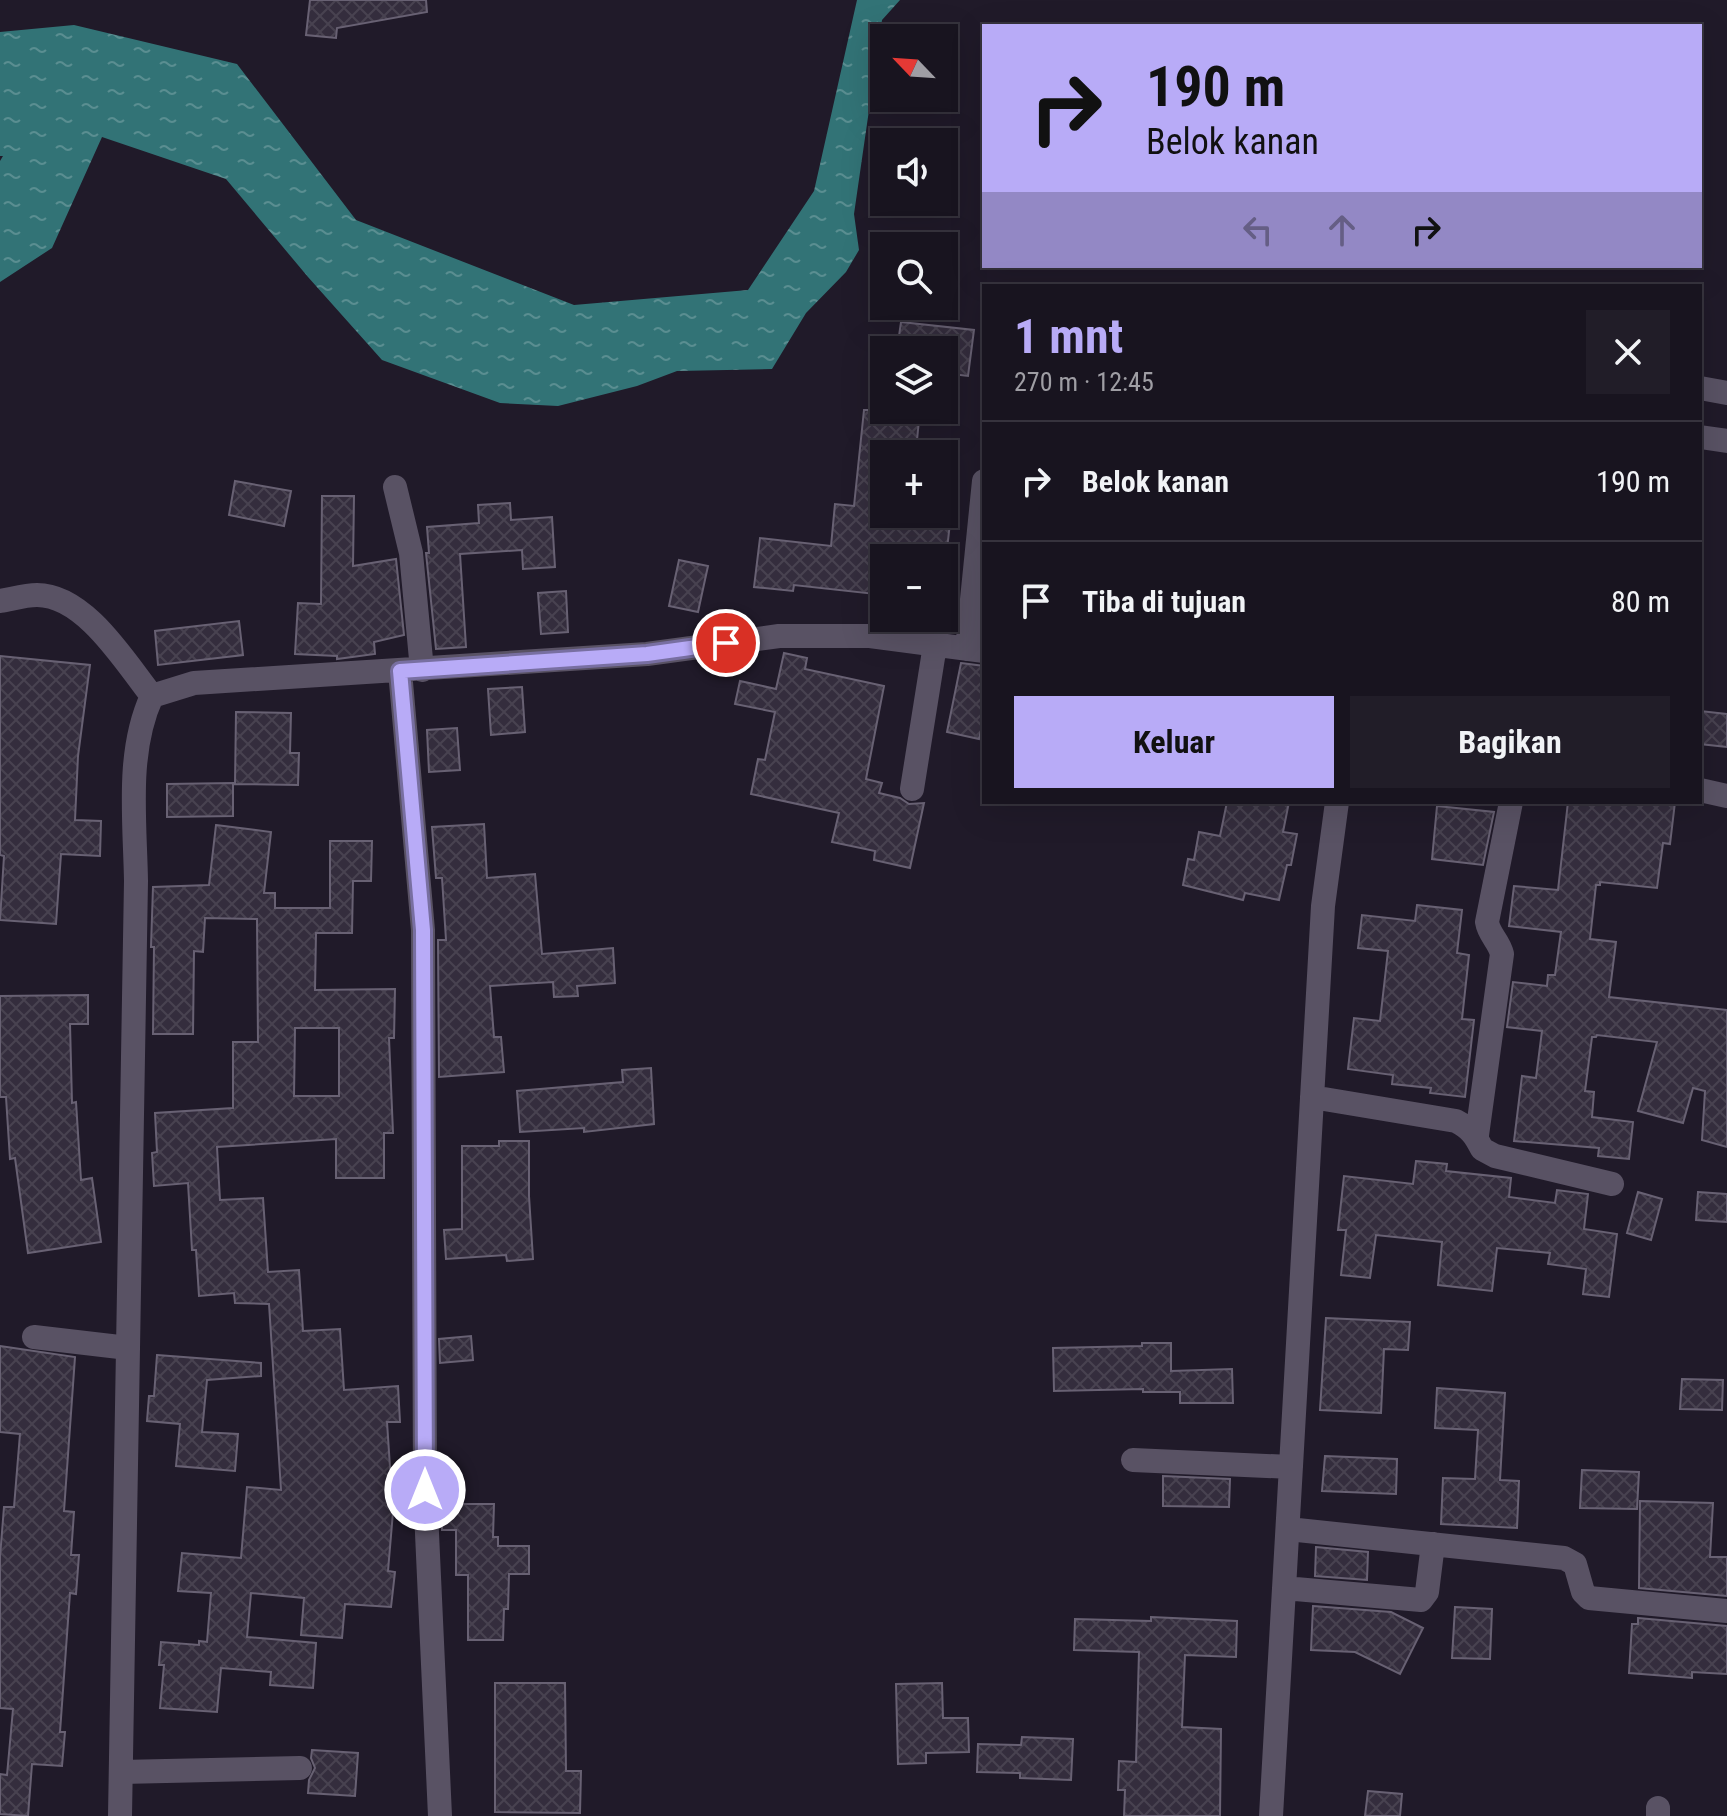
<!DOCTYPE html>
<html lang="id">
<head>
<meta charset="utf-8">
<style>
  body { margin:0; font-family:"Roboto Condensed",sans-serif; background:#211d28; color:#f1f3f6; height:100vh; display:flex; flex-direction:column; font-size:30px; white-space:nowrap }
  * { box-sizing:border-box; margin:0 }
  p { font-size:26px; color:#9f9ea4 }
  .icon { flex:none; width:44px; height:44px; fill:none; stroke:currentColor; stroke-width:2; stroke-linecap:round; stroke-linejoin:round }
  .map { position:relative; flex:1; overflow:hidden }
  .drawer { position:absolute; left:982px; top:284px; width:720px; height:520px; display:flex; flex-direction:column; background:#18141f; border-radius:0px; box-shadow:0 8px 32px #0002,0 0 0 2px #36333d }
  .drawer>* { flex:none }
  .banner { position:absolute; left:982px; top:24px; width:720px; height:244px; border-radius:0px; box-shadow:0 8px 32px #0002,0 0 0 2px #36333d; background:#b8abf7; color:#111; overflow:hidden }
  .needle { width:52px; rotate:295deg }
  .buttons { position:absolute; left:870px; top:24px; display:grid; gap:16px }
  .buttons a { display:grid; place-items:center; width:88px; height:88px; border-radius:0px; background:#18141f; box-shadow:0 8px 32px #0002,0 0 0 2px #36333d; font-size:40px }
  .pin { position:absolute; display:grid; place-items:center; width:68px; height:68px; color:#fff; margin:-34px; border:4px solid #fff; border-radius:50%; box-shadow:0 2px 8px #0007 }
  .me { position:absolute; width:88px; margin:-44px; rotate:0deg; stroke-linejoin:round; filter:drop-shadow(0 0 6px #0008) }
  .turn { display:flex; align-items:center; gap:28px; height:168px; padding:0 32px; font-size:36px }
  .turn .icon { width:104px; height:104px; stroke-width:2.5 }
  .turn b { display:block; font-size:56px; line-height:68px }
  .lanes { display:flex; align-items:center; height:76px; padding:0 32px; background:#0003; justify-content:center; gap:40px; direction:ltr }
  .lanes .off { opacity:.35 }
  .round { display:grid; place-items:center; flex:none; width:84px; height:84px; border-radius:0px; background:#211d28 }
  .head { display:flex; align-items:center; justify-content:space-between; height:136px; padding:0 32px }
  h1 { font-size:48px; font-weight:700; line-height:60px; color:#b8abf7 }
  .cta { display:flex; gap:16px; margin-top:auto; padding:16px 32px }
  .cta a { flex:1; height:92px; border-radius:0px; background:#b8abf7; color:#111; font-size:32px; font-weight:700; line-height:92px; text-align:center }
  .cta a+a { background:#211d28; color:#f1f3f6 }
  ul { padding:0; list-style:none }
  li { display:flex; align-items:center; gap:24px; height:120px; padding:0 32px; border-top:2px solid #36333d }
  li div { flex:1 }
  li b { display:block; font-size:30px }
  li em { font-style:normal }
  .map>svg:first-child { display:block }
</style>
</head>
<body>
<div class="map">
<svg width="1727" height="1816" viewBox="0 0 1727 1816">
  <defs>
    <pattern id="water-ripples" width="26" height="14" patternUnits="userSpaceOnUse" patternTransform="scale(2)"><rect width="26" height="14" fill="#327376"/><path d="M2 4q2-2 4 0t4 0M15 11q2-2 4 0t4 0" fill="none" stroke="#5a8e91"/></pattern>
    <pattern id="building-cross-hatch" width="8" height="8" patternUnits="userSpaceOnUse" patternTransform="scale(2)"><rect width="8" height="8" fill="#342d3d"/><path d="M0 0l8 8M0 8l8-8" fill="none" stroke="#484250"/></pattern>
  </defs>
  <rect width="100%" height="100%" fill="#201a29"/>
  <path fill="url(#water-ripples)" d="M857,0h43l-18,20 -28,194 5,36 -13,22 -40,41 -34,56 -95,2 -40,15 -79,20 -58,-3 -118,-43 -74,-83 -82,-98 -124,-42 -50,111 -52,34v-121l3,-5h-3v-124l74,-7 163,39 119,156 218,85 174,-15 66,-99z"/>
  <path fill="url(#building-cross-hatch)" stroke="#686173" stroke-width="2" fill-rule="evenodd" d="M310,0h116l1,12 -90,16 -1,10 -30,-3z
    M901,322l73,8 -6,46 -24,-3v-23h-47z
    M864,410h56l-4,40 -32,-4 -2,68h69l-5,44h-62v37l-90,-10 -1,6 -39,-4 6,-49 71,8 4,-42 19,2z
    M235,481l56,10 -7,35 -55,-11z
    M322,496h32l-1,70 43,-7 8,76 -30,7 1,12 -38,5v-3l-42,-2 3,-51 23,1z
    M510,503l1,17 41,-3 3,50 -32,2 -1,-19 -62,4 6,93 -30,2 -10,-96h3l-2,-26 52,-4 -1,-18z
    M679,560l29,6 -10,46 -29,-6z
    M566,591l2,41 -27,2 -3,-41z
    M239,621l4,34 -85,10 -3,-34z
    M784,653l23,5 -2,11 79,17 -18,93 16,4 -3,10 21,5 9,6 15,-1 -14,65 -36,-8 1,-9 -43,-9 7,-29 -88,-19 7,-35 7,1 10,-48 -40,-8 5,-23 36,8z
    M0,656l90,9 -12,91 -3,64 26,1 -1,35 -39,-2 -5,70 -56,-4 4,-64 -4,-1z
    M961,663l23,3v51l-5,22 -32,-7z
    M522,687l3,45 -34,3 -3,-46z
    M1700,711l27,3v33l-27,-3z
    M236,712l55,1 -1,40h9l-1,32 -63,-1z
    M457,728l3,42 -31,2 -2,-42z
    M233,783v33l-66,1v-33z
    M1227,802h62l-6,30 14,2 -6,31h-4l-8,35 -34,-7 -2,7 -60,-15 5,-26 6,1 5,-28 21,4z
    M1568,802h107l-5,42 -7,-1 -6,45 -57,-6v3h-4l-6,54 26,3 -7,55 118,13v137l-25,-7 3,-49 -12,-3 -10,35 -45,-12 19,-69 -60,-7 -1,2h-4l-7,54 9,1 -2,25 41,5 -4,37 -31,-3 1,-8 -85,-7 8,-65 14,2 6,-47 -35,-4 6,-45 34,4 1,-11h7l6,-43 -52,-6 5,-40 44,4z
    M1437,806l57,6 -11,53 -51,-6z
    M484,824l3,54 48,-4 7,80 71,-6 2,35 -38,3 1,10 -24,1 -1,-15 -63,4 4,51h7l3,35 -65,5 -1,-137h8l-4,-62h-6l-4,-51z
    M216,825l55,7 -7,61h11v15h55v-67h42l-1,40h-18l-1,52h-36l-1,57 80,-1 -1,49h-5l4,95h-9v45h-48v-39l-119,8 3,53 43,-2 5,74 31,-2 4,61 37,-2 4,61 54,-4 2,36h-13l6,90 -5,59 7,1 -4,35 -46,-3 -3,34 -41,-3 3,-37 -53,-5 -4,44 69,6 -3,45 -43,-3 1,-13 -50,-4 -4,44 -57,-4 4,-43h-5l2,-23 38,3v-4l8,1 4,-49 -33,-2 4,-38 59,5 6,-71 34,3 -12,-186 -34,-1 -1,-10 -35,3 -3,-46h-4l-4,-67 -34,3 -2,-33 5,-1 -2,-39 78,-5v-66h25l-1,-123 -52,-1 -2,34 -9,-1 -1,83h-40l1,-87h-3l2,-60 56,-2zM295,1028h44v68h-45z
    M1417,905l45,5 -5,43 12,2 -7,64 12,1 -9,77 -35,-4 1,-5 -39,-4 1,-9 -45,-6 6,-51 26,3 8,-70 -30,-3 4,-33 53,6z
    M88,995v29h-18l2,79 4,-1 5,78 11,-2 9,64 -73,11 -13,-95 -5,1 -4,-62h-6v-101z
    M651,1068l3,56 -70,8v-4l-64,4 -3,-41 106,-9 -1,-12z
    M499,1141h30v55l4,63 -26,2 -1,-6 -60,4 -2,-29 18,-1v-83h37z
    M1416,1161l31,3 -1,7 65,7 -2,19 46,6 2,-13 31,4 -4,35 33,5 -8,63 -26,-3 3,-25 -38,-5 2,-11 -53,-5 -5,43 -54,-6 4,-43 -66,-7 -6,43 -29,-3 5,-45h-8l6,-54 69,8z
    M1638,1192l24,7 -11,41 -24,-7z
    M1698,1192l29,2v28l-31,-2z
    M1326,1318l84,4 -2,28 -24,-1 -3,64 -61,-3z
    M471,1336l2,24 -33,3 -1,-24z
    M1142,1343h29v28l61,-2 1,34h-53v-11h-37v-3l-89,2 -1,-43 89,-2z
    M0,1346l75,11 -11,154 10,1 -3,43h8l-3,39 -6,-1 -10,139h5l-3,34 -30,-2 -4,52 -28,-2v-40l7,1 6,-66 -13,-1v-151l4,-50h10l6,-73 -20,-2z
    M157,1355l104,8v13l-54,4 -5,52 36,2 -3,37 -59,-5 4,-42 -33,-3 2,-25h5z
    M1682,1379l41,1 -1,30 -42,-1z
    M1437,1388l68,5 -5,87 19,1 -2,47 -76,-4 2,-46 32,1 3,-49 -43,-2z
    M1325,1456l72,3 -1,35 -74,-3z
    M1582,1470l57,2 -2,37 -57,-1z
    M1163,1476l67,3 -1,28 -66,-1z
    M1640,1501l73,2 -3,54h17v39l-88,-8z
    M442,1504h52l-1,33h5v9h31v28h-20l-1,35h-4l-1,31h-35v-65h-12v-45h-14z
    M1316,1547l52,5 -1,28 -52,-4z
    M1313,1606l78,6 32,16 -23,46 -45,-22 -44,-2z
    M1455,1607l37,2 -2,50 -38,-1z
    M1151,1617l86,4 -1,36 -51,-2 -3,72 39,2 -1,87h-96l1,-26h-7l1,-29 17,1 3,-110 -65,-2 1,-31 76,2z
    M1638,1618l89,8v48l-35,-2v6l-63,-5 3,-49h6z
    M495,1683h70l1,88h15l-1,42 -85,-1z
    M942,1683l1,35h25l1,34 -43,1v10l-28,1 -2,-80z
    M1022,1737l51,2 -2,41 -51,-2v-5l-43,-1 1,-28 43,1z
    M312,1750l46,3 -3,43 -47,-3 1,-13 6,-12 -4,-10z
    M1368,1791l34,3 -2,22h-35z"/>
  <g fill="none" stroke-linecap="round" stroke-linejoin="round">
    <path stroke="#595264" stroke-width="24" d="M1700,388l27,5
      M1700,437l27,4
      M395,487l16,66 11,117
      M0,601c12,-2 25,-6 37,-6 48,0 88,67 115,101
      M967,649l17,-168
      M400,671l23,259 2,560 15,326
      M912,789l23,-144
      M1700,790l27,6
      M1312,1097l144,24c15,8 19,14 26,28l13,7 117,28
      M1477,1135l25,-181c-3,-13 -13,-19 -15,-32l24,-120
      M34,1337l94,11
      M1133,1460l158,7
      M1288,1529l276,29 11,6 8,28 6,6 138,13
      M1284,1588l137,12 6,-8 6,-48
      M121,1772l179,-4
      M120,1816l16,-935c-1,-61 -10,-129 16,-185l42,-13 453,-29 132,-18h91l114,15
      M1271,1816l52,-910 14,-104
      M1658,1816v-8"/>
  </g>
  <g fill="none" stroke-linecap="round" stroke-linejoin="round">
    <defs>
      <path id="route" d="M425,1490l-2,-560 -23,-259 247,-17 79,-11"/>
    </defs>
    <use href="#route" stroke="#786fa1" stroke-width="20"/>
    <use href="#route" stroke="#b8abf7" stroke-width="14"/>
  </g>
</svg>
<div class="buttons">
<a><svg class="needle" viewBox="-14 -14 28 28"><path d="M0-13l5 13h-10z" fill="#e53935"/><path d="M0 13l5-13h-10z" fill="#9f9ea4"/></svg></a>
<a><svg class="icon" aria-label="sound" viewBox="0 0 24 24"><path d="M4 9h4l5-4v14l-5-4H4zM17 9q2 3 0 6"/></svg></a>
<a><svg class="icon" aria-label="search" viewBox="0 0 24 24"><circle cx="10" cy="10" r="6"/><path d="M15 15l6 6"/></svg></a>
<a><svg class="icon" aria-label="layers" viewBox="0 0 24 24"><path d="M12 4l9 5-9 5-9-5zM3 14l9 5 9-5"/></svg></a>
<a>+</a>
<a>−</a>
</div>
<div class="pin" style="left:726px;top:643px;background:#d93025"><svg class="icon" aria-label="arrive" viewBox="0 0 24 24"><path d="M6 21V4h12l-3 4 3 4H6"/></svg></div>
<svg class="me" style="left:425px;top:1490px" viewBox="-20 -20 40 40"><circle r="17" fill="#b8abf7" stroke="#fff" stroke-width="3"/><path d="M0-11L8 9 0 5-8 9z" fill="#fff"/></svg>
<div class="banner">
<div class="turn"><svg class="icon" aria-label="right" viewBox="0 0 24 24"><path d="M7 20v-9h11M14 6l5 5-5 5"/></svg><div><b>190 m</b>Belok kanan</div></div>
<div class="lanes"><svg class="icon off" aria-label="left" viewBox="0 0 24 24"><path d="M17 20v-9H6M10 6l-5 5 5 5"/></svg><svg class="icon off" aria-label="ahead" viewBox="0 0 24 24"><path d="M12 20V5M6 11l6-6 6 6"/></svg><svg class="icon" aria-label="right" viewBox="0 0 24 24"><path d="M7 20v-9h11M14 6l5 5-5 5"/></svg></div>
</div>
<section class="drawer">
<div class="head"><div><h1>1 mnt</h1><p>270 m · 12:45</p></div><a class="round"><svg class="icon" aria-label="close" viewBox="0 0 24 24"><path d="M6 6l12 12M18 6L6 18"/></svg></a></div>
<ul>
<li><svg class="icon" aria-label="right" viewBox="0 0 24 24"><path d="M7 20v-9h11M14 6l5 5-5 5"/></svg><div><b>Belok kanan</b></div><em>190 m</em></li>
<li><svg class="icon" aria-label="arrive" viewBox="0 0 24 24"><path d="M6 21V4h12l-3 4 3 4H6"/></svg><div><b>Tiba di tujuan</b></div><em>80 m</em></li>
</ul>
<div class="cta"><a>Keluar</a><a>Bagikan</a></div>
</section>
</div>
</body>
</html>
